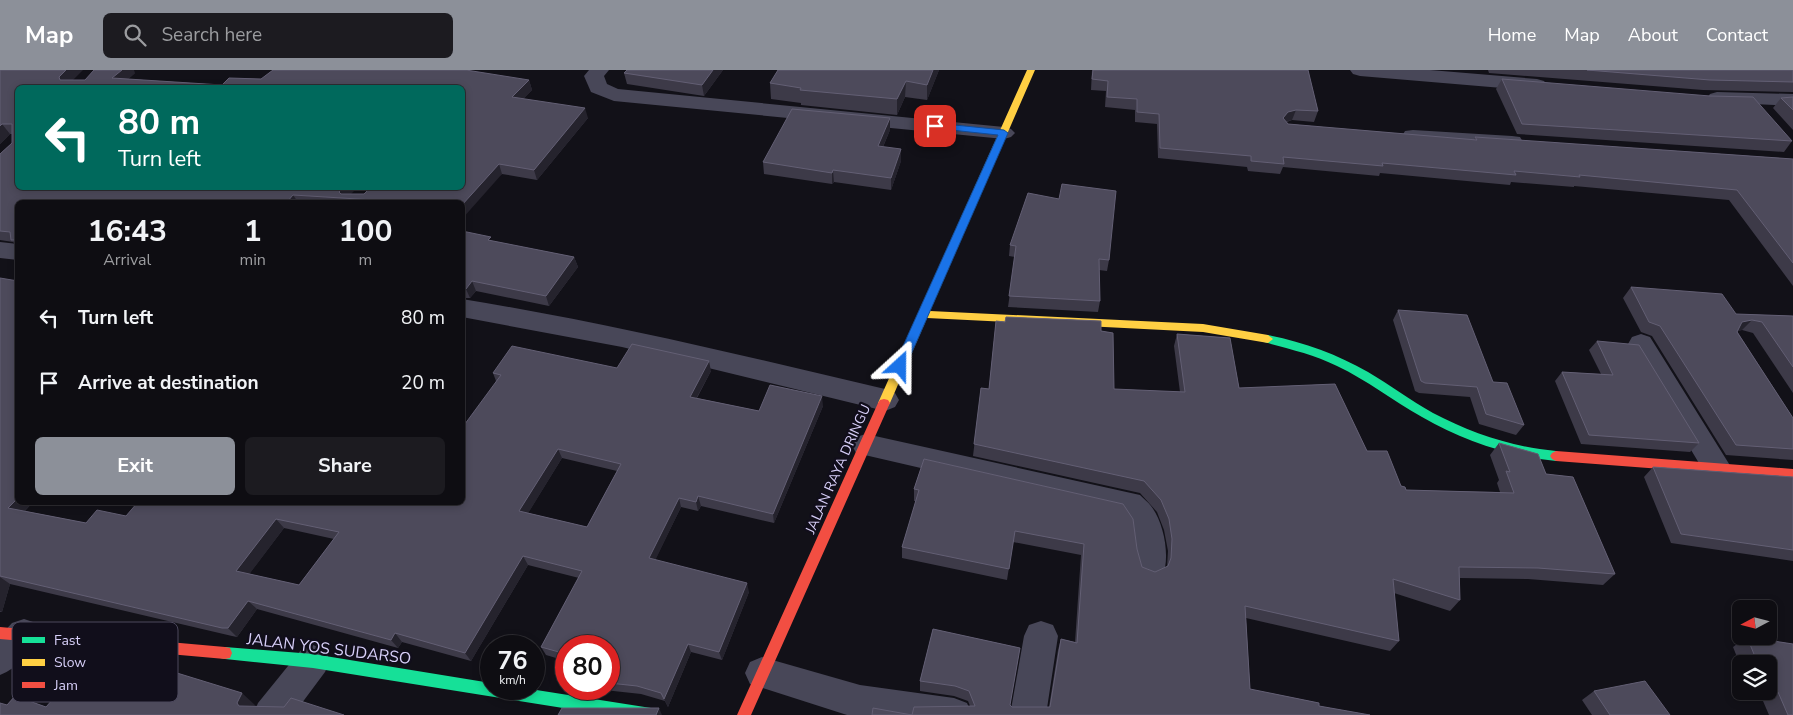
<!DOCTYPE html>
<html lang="en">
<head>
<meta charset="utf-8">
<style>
  body { margin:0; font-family:"Nunito Sans",sans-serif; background:#1c1b20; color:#f1f3f6; height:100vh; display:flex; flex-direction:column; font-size:19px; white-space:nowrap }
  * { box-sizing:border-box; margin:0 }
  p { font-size:16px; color:#9b9c9f }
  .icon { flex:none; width:28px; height:28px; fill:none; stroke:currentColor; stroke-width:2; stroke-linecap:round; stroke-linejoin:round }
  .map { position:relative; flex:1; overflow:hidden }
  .side { position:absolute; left:15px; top:130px; width:450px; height:305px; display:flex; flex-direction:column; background:#0e0d12; border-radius:8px; box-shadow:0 2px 8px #0003,0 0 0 1px #2e2d32 }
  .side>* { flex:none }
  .banner { position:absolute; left:15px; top:15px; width:450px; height:105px; border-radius:8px; box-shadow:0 2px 8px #0003,0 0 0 1px #2e2d32; background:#00695c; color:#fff; overflow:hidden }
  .needle { width:32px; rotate:263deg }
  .buttons { position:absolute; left:1732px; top:530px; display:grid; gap:10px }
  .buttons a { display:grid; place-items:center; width:45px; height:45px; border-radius:8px; background:#0e0d12; box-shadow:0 2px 8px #0003,0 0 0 1px #2e2d32; font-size:25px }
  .speed { position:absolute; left:480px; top:565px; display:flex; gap:10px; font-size:25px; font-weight:700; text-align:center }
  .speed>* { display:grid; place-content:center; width:65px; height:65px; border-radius:50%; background:#0e0d12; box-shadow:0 2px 8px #0003,0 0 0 1px #2e2d32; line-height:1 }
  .speed small { font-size:12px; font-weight:400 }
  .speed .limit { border:8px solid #d22; background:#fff; color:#111 }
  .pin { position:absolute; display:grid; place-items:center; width:42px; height:42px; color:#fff; margin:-21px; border-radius:10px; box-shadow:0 2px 8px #0006 }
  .me { position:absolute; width:55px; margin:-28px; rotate:24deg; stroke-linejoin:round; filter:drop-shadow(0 0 4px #0008) }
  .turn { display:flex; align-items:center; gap:18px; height:105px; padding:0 20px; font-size:22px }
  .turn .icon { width:65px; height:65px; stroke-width:2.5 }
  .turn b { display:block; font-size:35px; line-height:42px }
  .eta { display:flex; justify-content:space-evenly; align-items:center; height:85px; text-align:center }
  .eta b { font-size:30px; font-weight:700; line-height:35px }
  .primary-button { display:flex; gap:10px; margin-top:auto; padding:10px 20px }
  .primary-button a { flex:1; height:58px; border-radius:8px; background:#8c9099; color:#fff; font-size:20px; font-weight:700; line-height:58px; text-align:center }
  .primary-button a+a { background:#1c1b20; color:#f1f3f6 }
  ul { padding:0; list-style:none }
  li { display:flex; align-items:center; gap:15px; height:65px; padding:0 20px }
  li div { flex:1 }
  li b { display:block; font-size:19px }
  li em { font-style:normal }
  header { display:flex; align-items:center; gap:30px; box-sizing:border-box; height:70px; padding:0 25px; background:#8c9099; color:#fff }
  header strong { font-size:24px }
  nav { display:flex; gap:28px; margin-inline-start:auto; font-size:18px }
  .search { width:350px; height:45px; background:#1c1b20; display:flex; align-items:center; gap:12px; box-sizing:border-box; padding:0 18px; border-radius:8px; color:#9b9c9f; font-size:19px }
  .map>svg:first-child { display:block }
</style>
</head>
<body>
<header>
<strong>Map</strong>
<div class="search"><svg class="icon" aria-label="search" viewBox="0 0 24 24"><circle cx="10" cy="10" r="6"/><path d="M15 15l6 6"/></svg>Search here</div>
<nav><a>Home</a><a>Map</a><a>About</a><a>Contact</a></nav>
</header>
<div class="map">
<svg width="1793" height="645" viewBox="0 0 1793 645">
  <rect width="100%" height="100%" fill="#121118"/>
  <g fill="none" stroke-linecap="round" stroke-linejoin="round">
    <path fill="#484758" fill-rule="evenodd" d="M589,0h20l-5,6 3,8 11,5 386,38 7,2 4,4 -4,4 -7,2 -390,-38 -23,-9 -7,-16z
      M1350,0h80l107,9 7,2 3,4 -3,4 -7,2 -177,-15 -7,-2z
      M1717,22l76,2v12l-83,-4 -3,-4 3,-4z
      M1413,60l99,6 8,1 3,5 -3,5 -8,1 -107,-7 -3,-5 3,-5z
      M0,172l18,2v16l-18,-2z
      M462,229c143,23 283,57 423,90l10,4 4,7 -4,7 -10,4 -263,-64 -160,-30z
      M1641,264l9,3 76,122 5,8 -5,8 -10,4 -10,-4 -78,-131 4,-7z
      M866,364l274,61c3,3 8,7 11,11 13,16 20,53 11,71l-11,4 -11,-4c-12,-24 2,-42 -20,-63l-264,-61 -4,-8 4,-8z
      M24,549l12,4 5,11c-8,17 -23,34 -41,41v-39l12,-13z
      M1041,551l12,4 5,11 -12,79h-36l14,-79 5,-11z
      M313,575l12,5 5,11 -5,11 -32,43h-40l5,-12 43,-53z
      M762,587l98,28 94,13 13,5 5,12h-125l-97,-31 -5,-11 5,-11z"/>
    <path fill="#16e098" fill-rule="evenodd" d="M1268,265c35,7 69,19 100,37 22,13 42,28 65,41 38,20 79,34 123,38l4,2 2,3 -2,3 -4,2c-47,-5 -93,-20 -134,-44 -29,-16 -55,-37 -85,-51 -24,-12 -48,-17 -73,-24l-1,-3z
      M225,577l88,7 178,29v6h39l121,19 5,2 2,5h-51l-294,-47 -88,-9 -5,-1 -2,-5 2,-5z"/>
    <path fill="#ffcf43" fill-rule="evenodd" d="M1027,0h8l-105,241 273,13 65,11 5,4 -5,4 -65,-11 -276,-14 -37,85 -2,3h-8l-2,-3z"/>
    <path fill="#f24e42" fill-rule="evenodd" d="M884,329l4,1 2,3 -139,312h-14l141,-312 2,-3z
      M1556,381l237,18v10l-237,-18 -4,-2 -2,-3 2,-3z
      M0,557l225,20 5,1 2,5 -2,5 -5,1 -225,-20z"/>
  </g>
  <path fill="#3d3a48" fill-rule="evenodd" d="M0,0l73,10h12l50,-7 -7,6 94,6 39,-6 268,1 3,10 -9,9 65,19 -51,62 -35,-6 -40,28h-444v45l-5,-5 -13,-2v-86l12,-11v-9h-2l-10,10zM18,18l444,100 -98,6h-13z
    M723,0l-19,26 -77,-12 -3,-11z
    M778,0h161l-12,30 -22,-3 -8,18 -96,-10v-2l-30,-4 -1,-16z
    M1092,0h216l10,41 -4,11 -22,-2 -5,2 1,2 186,16 1,-3 318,22v127l-64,-86 -155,-14v1l-63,-5 -1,3 -130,-12 -1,3 -96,-9 -3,7 -32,-3 -1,-4 -89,-9 -1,-34 -22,-2v-12l-30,-3 1,-16 -15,-1z
    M1488,0h305v22l-90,-2 -214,-17z
    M1502,9l290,62 -8,11 -267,-18 -21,-45z
    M1793,27v33l-20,-22 8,-10z
    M890,60l-7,17 18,14 -10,29 -57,-8 -2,2 -68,-10 -1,-12z
    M462,161l30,10 82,16 4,10 -29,39 -73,-15 -6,7h-8z
    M1010,175l99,15 -2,11 -8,-1 1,31 -2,11 -90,-5 7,-50 -6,-1z
    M0,208l18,224h15l-8,9 61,12 40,-7 336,-14 34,-121 -3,-8 124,-5 94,3 -14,27 62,13 64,-5 -49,117 -73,-17 -3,5 -17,-4 -26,53 94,32 -27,68 -31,-8 -23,55 -3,-6 -24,-7 -46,-5h14v-43h-43v15l-20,-6 -5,-8 38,-69 -51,-13 -57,96 -69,-19 -4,6 -141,-39 -20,28 -5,-1 -222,-52 -8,28h-2zM562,388l55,13 -30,56 -59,-14zM284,458l50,11 -35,46 -50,-11z
    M1631,217l105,27 57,2v77l-40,-60 -11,-3 -5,1 56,87v42l-67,-5 -74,-119 -11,-4 -18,-34z
    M1398,240l95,72 31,43 -8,10 -37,-11 -9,-27 -51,-4 -4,-2 -22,-71z
    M1006,247l95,4v10l12,2 1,56 66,3 -6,-46 3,-12 53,4 9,50 96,-4 32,67h20l14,35 4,1 1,3 94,2 -3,-9 2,-3 -9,-25 9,-12 39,11 8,20 27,3 42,97 -12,11 -75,-6 -68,-1v22l-10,11 -56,-18 5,48 -9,10 -144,-33 4,71 69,14v3l51,9h-458l2,-8 56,-1 -2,-5 -14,-5 -34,-5v-10l13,-52 87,19 -10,57 2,2h37l9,-57 3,-11 14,3 6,-87 -68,-13 -6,38 -105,-22v-11l14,-46h-2v-12l10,-30 199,45 10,15 4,30 5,18 13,5 12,-5 1,-16 -4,-21 -7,-18 -17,-19 -167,-37 8,-68 8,1 7,-68 9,1z
    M1597,271l102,102 -9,9 -109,-8 -26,-63 7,-9 39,2 -12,-24z
    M1653,397l140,10v84l-122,-18 -27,-66z
    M1747,567l46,7v71h-24l-6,-14 -9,-1 -3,-9h18v-27h-28v3l-8,-20z
    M1594,621l76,24h-78l-10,-15z"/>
  <path fill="#25232d" d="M66,0h17l-17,17 -6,-7 -1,-3z
    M122,0h12l1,3 -16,15 -7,-10z
    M713,0h10l-19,26 -2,-11z
    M933,0h6l-12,30v-15z
    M529,10l3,10 -16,17 -4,-10z
    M906,11l-1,16 -8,18v-16z
    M585,38l3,10 -51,62 -3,-10z
    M1296,40l-4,10 -8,2 -1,-4 5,-6z
    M890,48v12l-12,28v-12z
    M2,54l8,10 -10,10v-18z
    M901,79v12l-10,29v-12z
    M499,94l3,10 -40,45v-14z
    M833,100l1,12 -2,2v-11z
    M343,118h14l-10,10 -8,-6z
    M293,125l5,7h-11z
    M574,187l4,10 -29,39 -3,-10z
    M472,211l4,10 -6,7 -4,-9z
    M1752,250l-10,10 -9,2 9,-10z
    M709,291l2,10 -19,35 -2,-9z
    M822,326l1,10 -49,117 -1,-9z
    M558,379l4,9 -38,62 -5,-9z
    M698,426l3,10 -3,5 -2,-9z
    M18,428v4h15l-14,15 -11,-9z
    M679,428l2,9 -29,60 -3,-9z
    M276,449l8,9 -39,52 -9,-9z
    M523,486l5,9 -57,96 -6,-8z
    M0,507l10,7 -8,28 -2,-1z
    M747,513l2,9 -27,68 -3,-8z
    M248,531l9,8 -20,28 -9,-9z
    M395,563l7,9 -4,6 -7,-8z
    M688,574l3,8 -23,55 -4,-8z
    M242,623l13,12 -4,9 -12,-8 -2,-3z
    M659,638l3,7h-6z"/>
  <path fill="#4d4a5b" stroke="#635f74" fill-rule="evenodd" d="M0,0h66l-7,7 1,3h25l9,-10h28l-10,8 110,7 7,-7 32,1 12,-9h193l63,10 -17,17 73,11 -51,62 -35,-6 -37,41v-3h-91l3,-2 -81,-5 -6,7h-269v38h-7l-1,-8 -10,-1v-77l12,-11v-19h-10l-2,2zM18,18h444v100h-92l-6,6h-23l-2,-2 4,-4h-325z
    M627,0h86l-11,15 -78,-12z
    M778,0h155l-6,15 -21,-4 -9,18 -97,-9 1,-2 -31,-5z
    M1093,0h215l10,41 -22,-1 -8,2 -5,6 5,6 189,16 -2,-3 318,22v104l-56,-73 -158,-15 1,2 -66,-6 2,4 -134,-12 1,3 -100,-9 1,7 -33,-3v-5l-91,-8 -1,-34 -22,-2v-13l-30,-2 1,-16 -16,-2z
    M1587,0h206v12l-83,-2z
    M1502,9l208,17 43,1 39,44 -270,-17z
    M1793,27v13l-12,-12z
    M792,39l98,9 -12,28 23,3 -10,29 -58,-8 -1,3 -69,-11z
    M1062,114l54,7 -7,69 -10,-1 1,42 -91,-5 7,-50 -6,-1 18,-52 31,6z
    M462,161l29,6 -3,3 86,17 -28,39 -74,-15 -6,8 -4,-1z
    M0,208l18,3v217l-10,10 78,15 11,-13 29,6 12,-14h324v-74l39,-53 -8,-2 19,-27 105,22 15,-24 77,17 -19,36 69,14 11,-26 52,11 -49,118 -75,-18 -2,6 -17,-4 -30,60 98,25 -28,69 -31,-8 -24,55 -3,-6 -24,-7 -28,-3v-37h-43v8l-25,-7 41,-76 -59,-15 -58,97 -70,-20 -4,7 -143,-39 -20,27h-6l-222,-52zM558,379l63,15 -34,63 -68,-16zM276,449l63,13 -40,53 -63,-14z
    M1631,217l91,7 14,20 57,2v51l-31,-45 -10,-2 -10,2 -5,10 56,86v31l-57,-4 -76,-119 -11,-4z
    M1398,240l69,5 26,67 14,1 17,42 -38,-11 -9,-27 -52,-4 -4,-2z
    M1006,247l95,4v10l12,2 1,56 71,3 -8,-58 53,4 9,50 96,-4 32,67h20l14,35 4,1 1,3 108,3 -8,-22 4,1 -11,-29 39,11 8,20 27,3 42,97 -77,-6 -79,-1 1,33 -67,-21 6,62 -154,-35 5,83 69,14v3l51,9h-458l2,-8 61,-1 -6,-15 -14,-5 -35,-5 13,-52 87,19 -10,57 2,2h38l11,-68 16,4 7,-99 -69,-13 -6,38 -107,-22 17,-57 -5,-1 10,-30 199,45 10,15 4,30 5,18 13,5 13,-6 3,-8 1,-19 -3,-20 -8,-19 -17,-19 -170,-37 7,-56 8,1 7,-68 9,1z
    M1597,271l42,4 60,98 -110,-8 -27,-63 51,3z
    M1653,397l140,10v73l-112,-16z
    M1747,567l46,7v71h-5l-10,-23 -9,-2v-26h-11z
    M138,591l104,32 -5,10 2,3 45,1 7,-9 53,17h-344v-12l7,2 8,-9 31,11 32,-36 40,13z
    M1645,611l25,34h-60l-16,-24z
    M562,638h97l-3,7h-98z
    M873,638l39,7h-40z"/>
  <path fill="#1a73e8" stroke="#114b97" d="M935,53l69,7 4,3 -102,233 -6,4 -6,-4 104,-231 -66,-7v-4z"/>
  <g text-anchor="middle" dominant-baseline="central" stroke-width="4.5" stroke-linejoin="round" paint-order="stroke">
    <g font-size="14" fill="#d7cff8" stroke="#110e1b">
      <text transform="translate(838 399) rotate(-66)">JALAN RAYA DRINGU</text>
    </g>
    <g font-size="16" fill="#d7cff8" stroke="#110e1b">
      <text transform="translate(329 579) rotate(7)">JALAN YOS SUDARSO</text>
    </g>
  </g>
  <rect x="12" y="552" width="166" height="80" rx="8" fill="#110e1b" stroke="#4c485d" stroke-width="1"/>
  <rect x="22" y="567" width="23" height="6" fill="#16e098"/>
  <rect x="22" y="589" width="23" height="7" fill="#ffcf43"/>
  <rect x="22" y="612" width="23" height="6" fill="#f24e42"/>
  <g font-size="14" fill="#d7cff8">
    <text x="54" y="575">Fast</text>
    <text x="54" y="597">Slow</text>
    <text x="54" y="620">Jam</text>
  </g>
</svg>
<div class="buttons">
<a><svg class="needle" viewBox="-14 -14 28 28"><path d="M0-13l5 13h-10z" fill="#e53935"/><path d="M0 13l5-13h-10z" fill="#9b9c9f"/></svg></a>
<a><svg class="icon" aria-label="layers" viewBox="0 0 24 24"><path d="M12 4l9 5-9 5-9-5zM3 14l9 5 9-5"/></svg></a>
</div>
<div class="speed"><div>76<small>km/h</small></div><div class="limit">80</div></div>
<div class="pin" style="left:935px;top:56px;background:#d93025"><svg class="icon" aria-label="arrive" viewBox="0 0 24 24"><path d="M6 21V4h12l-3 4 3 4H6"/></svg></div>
<svg class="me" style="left:900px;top:296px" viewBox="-20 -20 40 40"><path d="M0-17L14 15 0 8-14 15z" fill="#1a73e8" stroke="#fff" stroke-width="4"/></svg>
<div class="banner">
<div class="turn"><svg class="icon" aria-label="left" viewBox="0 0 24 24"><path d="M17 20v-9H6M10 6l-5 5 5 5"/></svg><div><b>80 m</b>Turn left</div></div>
</div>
<section class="side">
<div class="eta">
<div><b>16:43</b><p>Arrival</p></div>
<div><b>1</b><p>min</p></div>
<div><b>100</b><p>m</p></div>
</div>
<ul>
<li><svg class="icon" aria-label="left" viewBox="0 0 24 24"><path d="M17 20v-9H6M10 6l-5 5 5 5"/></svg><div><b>Turn left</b></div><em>80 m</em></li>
<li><svg class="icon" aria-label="arrive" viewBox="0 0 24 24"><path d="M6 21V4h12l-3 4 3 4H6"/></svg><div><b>Arrive at destination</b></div><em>20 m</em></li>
</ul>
<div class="primary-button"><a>Exit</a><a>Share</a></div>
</section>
</div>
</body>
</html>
